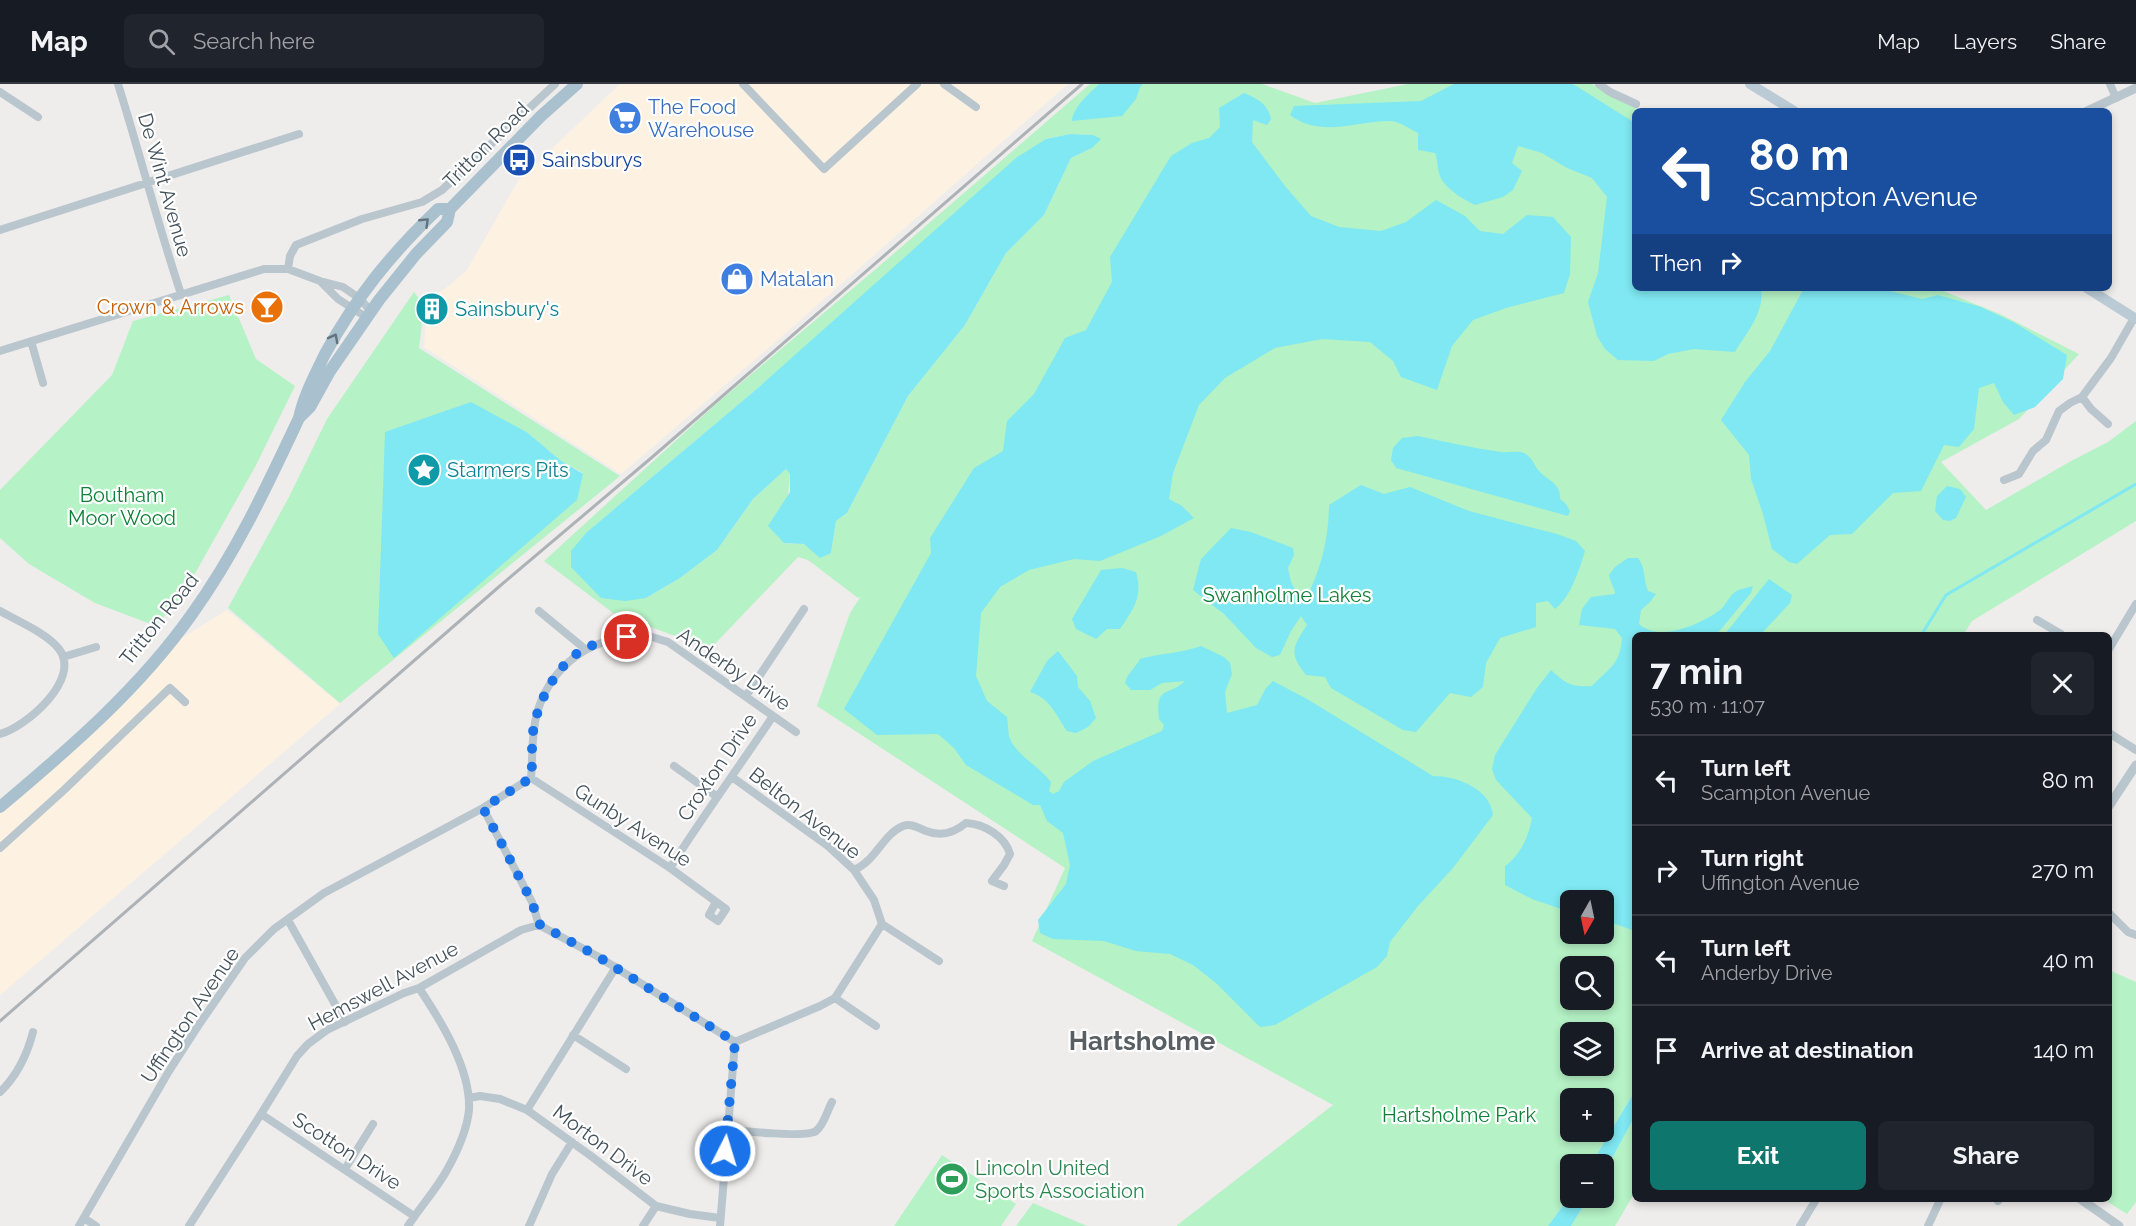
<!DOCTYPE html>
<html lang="en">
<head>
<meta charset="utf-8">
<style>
  body { margin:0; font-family:Raleway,sans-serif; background:#20242c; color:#f1f3f6; height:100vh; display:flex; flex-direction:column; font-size:22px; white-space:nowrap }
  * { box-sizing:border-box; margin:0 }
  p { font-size:20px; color:#9ea1a6 }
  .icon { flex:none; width:33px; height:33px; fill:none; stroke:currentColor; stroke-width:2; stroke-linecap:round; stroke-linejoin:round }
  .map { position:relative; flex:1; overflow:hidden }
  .details { position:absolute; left:1632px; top:548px; width:480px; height:570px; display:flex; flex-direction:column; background:#171b24; border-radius:9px; box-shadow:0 3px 9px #0003 }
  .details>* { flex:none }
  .guide { position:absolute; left:1632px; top:24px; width:480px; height:183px; border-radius:9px; box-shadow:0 3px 9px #0003; background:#1a4fa0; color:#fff; overflow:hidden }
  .needle { width:39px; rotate:189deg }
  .buttons { position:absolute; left:1560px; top:806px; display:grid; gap:12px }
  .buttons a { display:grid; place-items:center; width:54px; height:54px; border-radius:9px; background:#171b24; box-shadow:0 3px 9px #0003; font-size:30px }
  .pin { position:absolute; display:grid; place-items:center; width:51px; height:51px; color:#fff; margin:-26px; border:3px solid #fff; border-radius:50%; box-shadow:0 2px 6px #0007 }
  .me { position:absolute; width:66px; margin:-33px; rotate:5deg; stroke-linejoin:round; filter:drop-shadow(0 0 4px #0008) }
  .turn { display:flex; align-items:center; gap:21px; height:126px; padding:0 18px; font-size:27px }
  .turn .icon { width:78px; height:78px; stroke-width:2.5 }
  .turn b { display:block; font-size:42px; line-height:51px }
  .then { display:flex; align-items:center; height:57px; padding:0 18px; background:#0003; gap:12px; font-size:22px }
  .round { display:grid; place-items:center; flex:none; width:63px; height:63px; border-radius:9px; background:#20242c }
  .overview { display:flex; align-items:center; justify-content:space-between; height:102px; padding:0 18px }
  h1 { font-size:36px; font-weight:700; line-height:45px }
  .action { display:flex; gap:12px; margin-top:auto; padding:12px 18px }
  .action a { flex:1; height:69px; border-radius:9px; background:#0f766e; color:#fff; font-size:24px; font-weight:700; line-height:69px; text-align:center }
  .action a+a { background:#20242c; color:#f1f3f6 }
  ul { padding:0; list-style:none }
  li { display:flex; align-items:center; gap:18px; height:90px; padding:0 18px; border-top:2px solid #363941 }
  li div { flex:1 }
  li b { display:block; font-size:22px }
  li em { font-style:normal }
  header { display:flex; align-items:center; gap:36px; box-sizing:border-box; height:84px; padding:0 30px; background:#171b24; border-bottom:2px solid #363941 }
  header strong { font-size:28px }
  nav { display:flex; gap:33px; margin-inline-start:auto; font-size:21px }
  .search { width:420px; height:54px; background:#20242c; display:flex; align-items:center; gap:15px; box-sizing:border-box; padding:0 21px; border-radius:9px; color:#9ea1a6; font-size:22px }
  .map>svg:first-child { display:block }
</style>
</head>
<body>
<header>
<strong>Map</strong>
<div class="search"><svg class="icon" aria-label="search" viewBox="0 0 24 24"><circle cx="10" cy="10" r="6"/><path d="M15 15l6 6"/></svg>Search here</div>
<nav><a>Map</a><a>Layers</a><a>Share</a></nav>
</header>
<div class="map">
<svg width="2136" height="1142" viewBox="0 0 2136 1142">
  <rect width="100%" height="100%" fill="#efecec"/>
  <path fill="#fdf2e2" d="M620,0h448l-296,261 -151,129 -197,-127 4,-48 21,-13 18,-16 51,-89z
    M227,526l113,94 -340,291v-188l166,-159z"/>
  <path fill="#b5f2c5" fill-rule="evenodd" d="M1090,0h172l53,19 93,-19h184l48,27h-5v177h150l5,3 2,-3h144l66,27 77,39 -60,65 -78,43 45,48 85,-49 37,-19 28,-21v100l-164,100 -8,13h-329v457l-44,73h-21v32l-22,30h-372l157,-121 -301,-164 33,-73 -248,-162 33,-93 11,-17 -3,2 -50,-38 -10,-3 -88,92 -97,-36 -69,-52 172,-157 161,-136zM1070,50l23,1 -1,13 -21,10 -27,57 -38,38 -41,72 -57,71 -61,117 -11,8 -5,32 -28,-9 -19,-1 6,-69 -4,-5 -33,30 -36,51 -37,28 -34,20 -59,-66 172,-145 287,-248zM1570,816h34v33h-34zM1570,882h34v33h-34zM1570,948h34v33h-34zM1570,1014h34v33h-34z
    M414,208l10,13 -5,43 201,128 -280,227 -112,-95 61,-111 38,-78zM385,348l143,1 32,27 23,13z
    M229,211l27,64 39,27 -40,81 -71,126 -28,33 -61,-23 -66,-39 -29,-26v-48l112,-115 21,-54z
    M2109,886l27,12v220l-9,12 -24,-15 6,-1z
    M1635,1032v76l-20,34h-44l18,-29h15v-24z
    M942,1071l74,49 -15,22h-107z
    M1033,1119l54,23h-71z"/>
  <path fill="#7fe8f2" d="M1099,0h44l-3,3 -4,12 -14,17 -50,5c1,-14 17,-27 27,-37z
    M1454,0h119l62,39v165h126c4,24 -14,44 -26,64l-41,-3 -26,5 -14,7 -36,-1 -13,-11 -8,-13 -9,-34 10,-29 9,-76 -15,-19 -25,-10 -25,-15 -24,-7 -6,17 10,8 -9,19 -10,7 -28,8c-12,-6 -33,-18 -36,-32 -2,-7 -1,-13 -4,-20l-17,-3v-17c-8,-4 -18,-11 -26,-12 -34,-1 -71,18 -102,-6l4,-9 127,-5z
    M1244,9c14,6 24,11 27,26l-4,6 -14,-5 -1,22 33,44 26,30 28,11 42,4 25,-9 30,-22 29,16 15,15 23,3 24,-19 26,2 18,20 -1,37 -6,19 -58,15 -33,12 -21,26 -15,44 -36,-13 -8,-16 -23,-19 -48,-3 -47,9 -50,30 -26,27 -26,68 -4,26 13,7 12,12 -33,18 -61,25 -26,-2 -45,11 -29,17 -19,26 -5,63 11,25 20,16c1,6 1,13 2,19 5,18 30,30 42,46l-2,9 4,3 6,-3 5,-9 29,-21 69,-30 2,-6 -5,-6c-4,-34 9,-22 26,-38l-23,2 -12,7h-19l-6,-7c2,-9 11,-16 15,-24 21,-6 39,-5 61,-13l23,11 6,6 2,11 -7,18 2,21 30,-8 9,-17 7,-7 34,18 126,77c23,0 57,12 60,39l-40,53 -35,38 -28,36 -3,14 -10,11 -102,58 -15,2 -44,-44 -23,-18 -23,-11 -34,-3 -32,-10 -51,-2 -13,-6 -2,-13 28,-36 4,-19 -7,-32 -16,-12 -7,-16h-7l-67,-40 -12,-17 -16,-14 -61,1 -33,-26 87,-156 -1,-15 44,-70 29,-17 4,-30 27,-27 31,-56 21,-8 26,-48 -2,-25 61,-101 21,-13 17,-5 11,-11 -1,-19z
    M1070,50l23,1 8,4 -9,9 -21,10 -27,57 -38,38 -41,72 -57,71 -61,117 -11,8 -5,32 -11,5 -16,-14 -20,-1 -16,-17 22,-34v-18l-4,-5 -33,30 -36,51 -37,28 -34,20 -21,3 -24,-3 -30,-31v-16l16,-19 172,-145 257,-229 30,-19z
    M1804,204h74l44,11 16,-4 43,12 34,16 52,32 -4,24 -28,28 -21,8 -11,-13 -9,-19 -15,5 -5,41 -15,18 -15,-2 -23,46 -28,2 -41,41 -22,1 -33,29 -8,-2 -17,-13 -9,-35 -12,-35 -2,-24 -28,-35 24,-38 25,-31z
    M471,318l57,31 32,27 23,14 -6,26 -183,158 -16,-24 7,-202z
    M1418,352c28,6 55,12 83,16 8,1 16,-2 23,1 8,4 10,12 15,18 9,10 22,12 21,28l6,5 4,7 -2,5 -172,-48 -5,-8 2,-12 9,-10z
    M1361,401l23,9 26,-7 59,24 88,23 19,7 9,10c-6,19 -14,46 -30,58l-7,-8 -12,2v24l-36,11 -14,25 -3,24 -12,10 -21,-4 -34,39 -13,-2 -72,-42 -6,-11 -19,-2c-17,-22 -14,-27 1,-50l-6,-9 -10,15 -11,24 -8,2 -16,-9 -32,-34 -31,-24 8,-31 30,-31 20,4 42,16 1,7 -6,13 3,14 12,22c17,-30 26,-65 26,-99z
    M1947,402l13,3 6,8 -10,21 -6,3 -7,-1 -8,-9 2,-15z
    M1628,474h10c8,11 5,20 10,33l8,3 -6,8 -9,8 -2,14c21,19 62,0 81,-14 6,-5 9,-14 15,-18 4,-3 12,-4 18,-6l-2,7 -34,41h-82v297l-31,-11v-20h-34v12l-38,-13 -27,-14v-19c15,-10 24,-30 27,-48l-36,-38 -4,-11 3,-14 42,-67 14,-18c15,14 20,17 41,16 17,-18 28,-21 30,-48l-7,-9 -36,-4 3,-16 9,-12 24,-3c0,-6 -5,-12 -6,-19l6,-8z
    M1122,484l14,4c7,25 -2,36 -16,57h-13l-11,10 -20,-10 -4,-10 29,-49z
    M1769,495l23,16 -2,8 -29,31h-36z
    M1058,567l19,25 1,11 12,14 6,17 -8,9 -12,6 -9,-2c-11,-16 -17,-33 -37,-39l17,-31z
    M1635,1007v25l-31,57v-9h-13z
    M1570,1112l19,1 -18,29h-23z"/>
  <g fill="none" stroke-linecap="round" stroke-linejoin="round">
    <path stroke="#7fe8f2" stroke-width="3" d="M1922,550l24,-39 190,-111"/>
    <path stroke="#b9c6cd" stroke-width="8" d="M118,0c22,70 40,141 63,210
      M743,0l81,85 93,-85
      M944,0l32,23
      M1599,0l11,8 26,12
      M2110,0l6,14
      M0,8l38,25
      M0,146l299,-96
      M288,185l2,-13 6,-11 66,-26 60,-17 20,-12 113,-106
      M320,197l18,18 28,18
      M31,257l12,42
      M0,267l264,-82h24l32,12 23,6 16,11 12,13
      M2082,313l9,12 17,15
      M2004,396l15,-6 14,-23 13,-11 13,-29 11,-8 12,-6 29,-39 23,-40
      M0,527c17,10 47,22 59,38 23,30 -33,78 -59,85
      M539,527l46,38
      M2037,536l24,14
      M2109,565l27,-45
      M63,573l33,-10
      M746,612l58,-87
      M2109,649l27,17
      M674,682l42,30
      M732,693l96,69 26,24 20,30 8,24 -47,74 -15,8 -85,36
      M531,694c2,-22 0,-43 6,-65 12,-41 44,-70 86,-75 7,-1 16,-4 23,-3 7,2 15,5 22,7l128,90
      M531,694l139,90 56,41 -8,12 -9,-6 7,-13
      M483,724l49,94 7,23 58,31 138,86
      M0,764l64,-58 106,-102 15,14
      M670,784c33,-52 69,-101 103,-152
      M854,786c22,-9 29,-36 49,-44 9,-3 15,2 23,5 15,6 28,2 40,-8 18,1 39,13 44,31l-6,11 -12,16 12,5
      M2109,829l19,19 8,3
      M288,836l57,102
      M882,840l57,37
      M835,914l41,28
      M573,951l53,34
      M0,1008c18,-17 27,-37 33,-60
      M469,1014l11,-2 20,3 27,11 64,46 65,50 34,8 30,4
      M527,1026l89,-143
      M261,1030l153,102
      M727,1045c14,2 80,9 89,2 8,-6 11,-20 16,-29
      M345,1085l28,-45
      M1996,1114l2,3
      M84,1134l12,8
      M79,1142l90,-155 29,-45 47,-68 29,-29 50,-36 159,-85 48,-30
      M189,1142l72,-112 36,-58 11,-12 19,-14 77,-37 15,-5 102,-58 18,-5
      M408,1142c12,-19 28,-36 39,-56 10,-18 20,-40 22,-60 2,-41 -28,-89 -50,-122
      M529,1142l23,-52 20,-32
      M643,1142l13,-20
      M720,1142l15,-184
      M1800,1142l17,-28
      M1928,1142l13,-28"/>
    <path stroke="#b9c6cd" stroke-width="9" d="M2087,27l49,-23
      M2109,722l27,-41
      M2079,1114l40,28"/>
    <path stroke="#bacbd5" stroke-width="10" d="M1750,0l44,27
      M2087,204l49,31"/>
    <path stroke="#a9c0ce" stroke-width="12" d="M300,333l10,-10 20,-36 49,-71 37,-46 31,-32 3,-13 91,-93 36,-32
      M0,723c69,-58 140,-119 192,-193 44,-61 75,-128 107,-196 5,-23 16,-43 26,-64 32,-58 65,-99 113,-145h12"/>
    <path stroke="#adb2b7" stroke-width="3" d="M0,937l501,-436 149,-126 432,-375"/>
  </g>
  <defs><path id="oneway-chevron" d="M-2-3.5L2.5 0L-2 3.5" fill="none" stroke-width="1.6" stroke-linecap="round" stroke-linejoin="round" transform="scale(1.5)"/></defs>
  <g stroke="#62737e">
    <use href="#oneway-chevron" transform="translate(425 138) rotate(-44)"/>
    <use href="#oneway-chevron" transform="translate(334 254) rotate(-62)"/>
  </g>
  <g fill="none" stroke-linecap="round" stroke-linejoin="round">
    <path stroke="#1a73e8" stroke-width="10" stroke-dasharray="0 18" d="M627,553c-14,2 -28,5 -41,11 -28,14 -49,54 -53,84 -2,15 0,31 -2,46l-48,30 49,94 7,22 58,32 138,86 -10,109"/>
  </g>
  <defs>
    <symbol id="supermarket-disc" viewBox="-11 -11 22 22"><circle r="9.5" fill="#3f7fe0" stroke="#fff"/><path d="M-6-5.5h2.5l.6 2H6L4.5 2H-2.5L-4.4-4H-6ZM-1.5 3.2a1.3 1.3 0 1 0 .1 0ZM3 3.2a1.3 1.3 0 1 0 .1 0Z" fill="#fff"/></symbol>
    <symbol id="bus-disc" viewBox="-11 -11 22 22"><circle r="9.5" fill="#1a4fb4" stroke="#fff"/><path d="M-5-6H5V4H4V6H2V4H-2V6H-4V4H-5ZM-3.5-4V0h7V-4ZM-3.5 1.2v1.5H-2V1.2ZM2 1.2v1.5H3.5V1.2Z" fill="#fff"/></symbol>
    <symbol id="shop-disc" viewBox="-11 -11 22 22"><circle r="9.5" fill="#3f7fe0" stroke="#fff"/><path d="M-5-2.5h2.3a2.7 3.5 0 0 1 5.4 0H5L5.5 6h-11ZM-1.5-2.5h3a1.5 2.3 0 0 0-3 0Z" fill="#fff"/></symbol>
    <symbol id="bar-disc" viewBox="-11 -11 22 22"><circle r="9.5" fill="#e8710a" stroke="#fff"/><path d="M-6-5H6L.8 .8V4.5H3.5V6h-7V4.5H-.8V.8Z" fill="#fff"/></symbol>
    <symbol id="building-disc" viewBox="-11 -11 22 22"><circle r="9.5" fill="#0f9aa8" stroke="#fff"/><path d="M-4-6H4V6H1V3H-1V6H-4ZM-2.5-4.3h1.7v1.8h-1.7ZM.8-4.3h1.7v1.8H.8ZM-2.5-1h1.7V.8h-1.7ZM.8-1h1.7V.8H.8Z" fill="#fff"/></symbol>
    <symbol id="sight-disc" viewBox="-11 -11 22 22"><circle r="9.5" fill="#0f9aa8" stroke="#fff"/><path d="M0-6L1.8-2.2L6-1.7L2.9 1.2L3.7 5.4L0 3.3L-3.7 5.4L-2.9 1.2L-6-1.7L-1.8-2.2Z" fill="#fff"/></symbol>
    <symbol id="stadium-disc" viewBox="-11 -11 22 22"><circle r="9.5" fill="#2e9e5b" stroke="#fff"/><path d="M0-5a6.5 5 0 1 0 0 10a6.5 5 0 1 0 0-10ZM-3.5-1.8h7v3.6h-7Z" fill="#fff"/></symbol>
  </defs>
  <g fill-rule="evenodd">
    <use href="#supermarket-disc" x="606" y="15" width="38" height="38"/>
    <use href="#bus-disc" x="500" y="57" width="38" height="38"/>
    <use href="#shop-disc" x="718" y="176" width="38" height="38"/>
    <use href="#bar-disc" x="248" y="204" width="38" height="38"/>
    <use href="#building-disc" x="413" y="206" width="38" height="38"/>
    <use href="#sight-disc" x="405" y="367" width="38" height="38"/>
    <use href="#stadium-disc" x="933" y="1076" width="38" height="38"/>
  </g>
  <g text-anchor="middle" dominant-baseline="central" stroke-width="4.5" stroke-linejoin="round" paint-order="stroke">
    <g font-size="20" fill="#366cbe" stroke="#fff" text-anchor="start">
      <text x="648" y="23">The Food<tspan x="648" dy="23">Warehouse</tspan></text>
      <text x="760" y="195">Matalan</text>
    </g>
    <g font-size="20" fill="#43525b" stroke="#fff">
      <text transform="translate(486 61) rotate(-45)">Tritton Road</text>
      <text transform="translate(165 101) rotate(74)">De Wint Avenue</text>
      <text transform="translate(159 535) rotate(-51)">Tritton Road</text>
      <text transform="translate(734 585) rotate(34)">Anderby Drive</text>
      <text transform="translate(717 683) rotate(-56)">Croxton Drive</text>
      <text transform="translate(805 729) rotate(38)">Belton Avenue</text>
      <text transform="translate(633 741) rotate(33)">Gunby Avenue</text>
      <text transform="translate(383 902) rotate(-28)">Hemswell Avenue</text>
      <text transform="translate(190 931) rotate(-56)">Uffington Avenue</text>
      <text transform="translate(603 1061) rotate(37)">Morton Drive</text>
      <text transform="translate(347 1067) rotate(33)">Scotton Drive</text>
    </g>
    <g font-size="20" fill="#164399" stroke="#fff" text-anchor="start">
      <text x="542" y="76">Sainsburys</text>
    </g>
    <g font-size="20" fill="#c56008" stroke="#fff" text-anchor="end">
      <text x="244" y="223">Crown &amp; Arrows</text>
    </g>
    <g font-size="20" fill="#0d838f" stroke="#fff" text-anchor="start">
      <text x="455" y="225">Sainsbury's</text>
      <text x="447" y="386">Starmers Pits</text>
    </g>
    <g font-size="20" fill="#0f803a" stroke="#fff">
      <text x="122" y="411">Boutham<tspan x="122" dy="23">Moor Wood</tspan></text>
      <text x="1287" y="511">Swanholme Lakes</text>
      <text x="1459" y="1031">Hartsholme Park</text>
    </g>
    <g font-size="20" fill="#27864d" stroke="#fff" text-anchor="start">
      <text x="975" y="1084">Lincoln United<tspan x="975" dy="23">Sports Association</tspan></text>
    </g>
    <g font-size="26" font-weight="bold" fill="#585e62" stroke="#fff">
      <text x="1142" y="957">Hartsholme</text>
    </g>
  </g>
</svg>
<div class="buttons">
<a><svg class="needle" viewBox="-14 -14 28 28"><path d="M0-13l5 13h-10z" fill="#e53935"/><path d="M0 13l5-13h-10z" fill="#9ea1a6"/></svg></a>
<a><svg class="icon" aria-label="search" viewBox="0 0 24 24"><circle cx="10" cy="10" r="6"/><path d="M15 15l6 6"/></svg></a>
<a><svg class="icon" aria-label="layers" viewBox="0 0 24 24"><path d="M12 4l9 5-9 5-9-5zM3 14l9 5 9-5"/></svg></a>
<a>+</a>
<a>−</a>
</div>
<div class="pin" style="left:627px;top:553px;background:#d93025"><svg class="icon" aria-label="arrive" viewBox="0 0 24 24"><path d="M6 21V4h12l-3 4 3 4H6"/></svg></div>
<svg class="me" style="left:725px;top:1067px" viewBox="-20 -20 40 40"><circle r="17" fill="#1a73e8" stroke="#fff" stroke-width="3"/><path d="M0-11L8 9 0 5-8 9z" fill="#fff"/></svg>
<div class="guide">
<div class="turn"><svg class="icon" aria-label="left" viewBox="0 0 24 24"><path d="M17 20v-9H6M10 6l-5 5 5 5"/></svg><div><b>80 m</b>Scampton Avenue</div></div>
<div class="then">Then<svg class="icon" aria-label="right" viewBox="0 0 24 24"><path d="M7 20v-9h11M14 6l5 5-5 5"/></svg></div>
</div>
<section class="details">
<div class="overview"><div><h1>7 min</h1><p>530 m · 11:07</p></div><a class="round"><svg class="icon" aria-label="close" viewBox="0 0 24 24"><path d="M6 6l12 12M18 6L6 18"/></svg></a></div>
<ul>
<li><svg class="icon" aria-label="left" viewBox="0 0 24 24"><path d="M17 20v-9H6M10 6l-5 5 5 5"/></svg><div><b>Turn left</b><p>Scampton Avenue</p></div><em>80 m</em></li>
<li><svg class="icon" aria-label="right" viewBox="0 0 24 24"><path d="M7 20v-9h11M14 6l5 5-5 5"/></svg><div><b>Turn right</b><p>Uffington Avenue</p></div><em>270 m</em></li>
<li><svg class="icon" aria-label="left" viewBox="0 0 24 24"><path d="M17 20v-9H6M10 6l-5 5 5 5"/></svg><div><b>Turn left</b><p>Anderby Drive</p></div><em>40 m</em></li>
<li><svg class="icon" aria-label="arrive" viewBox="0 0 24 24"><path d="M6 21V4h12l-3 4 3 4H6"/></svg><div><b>Arrive at destination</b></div><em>140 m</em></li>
</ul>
<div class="action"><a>Exit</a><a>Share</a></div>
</section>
</div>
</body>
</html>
